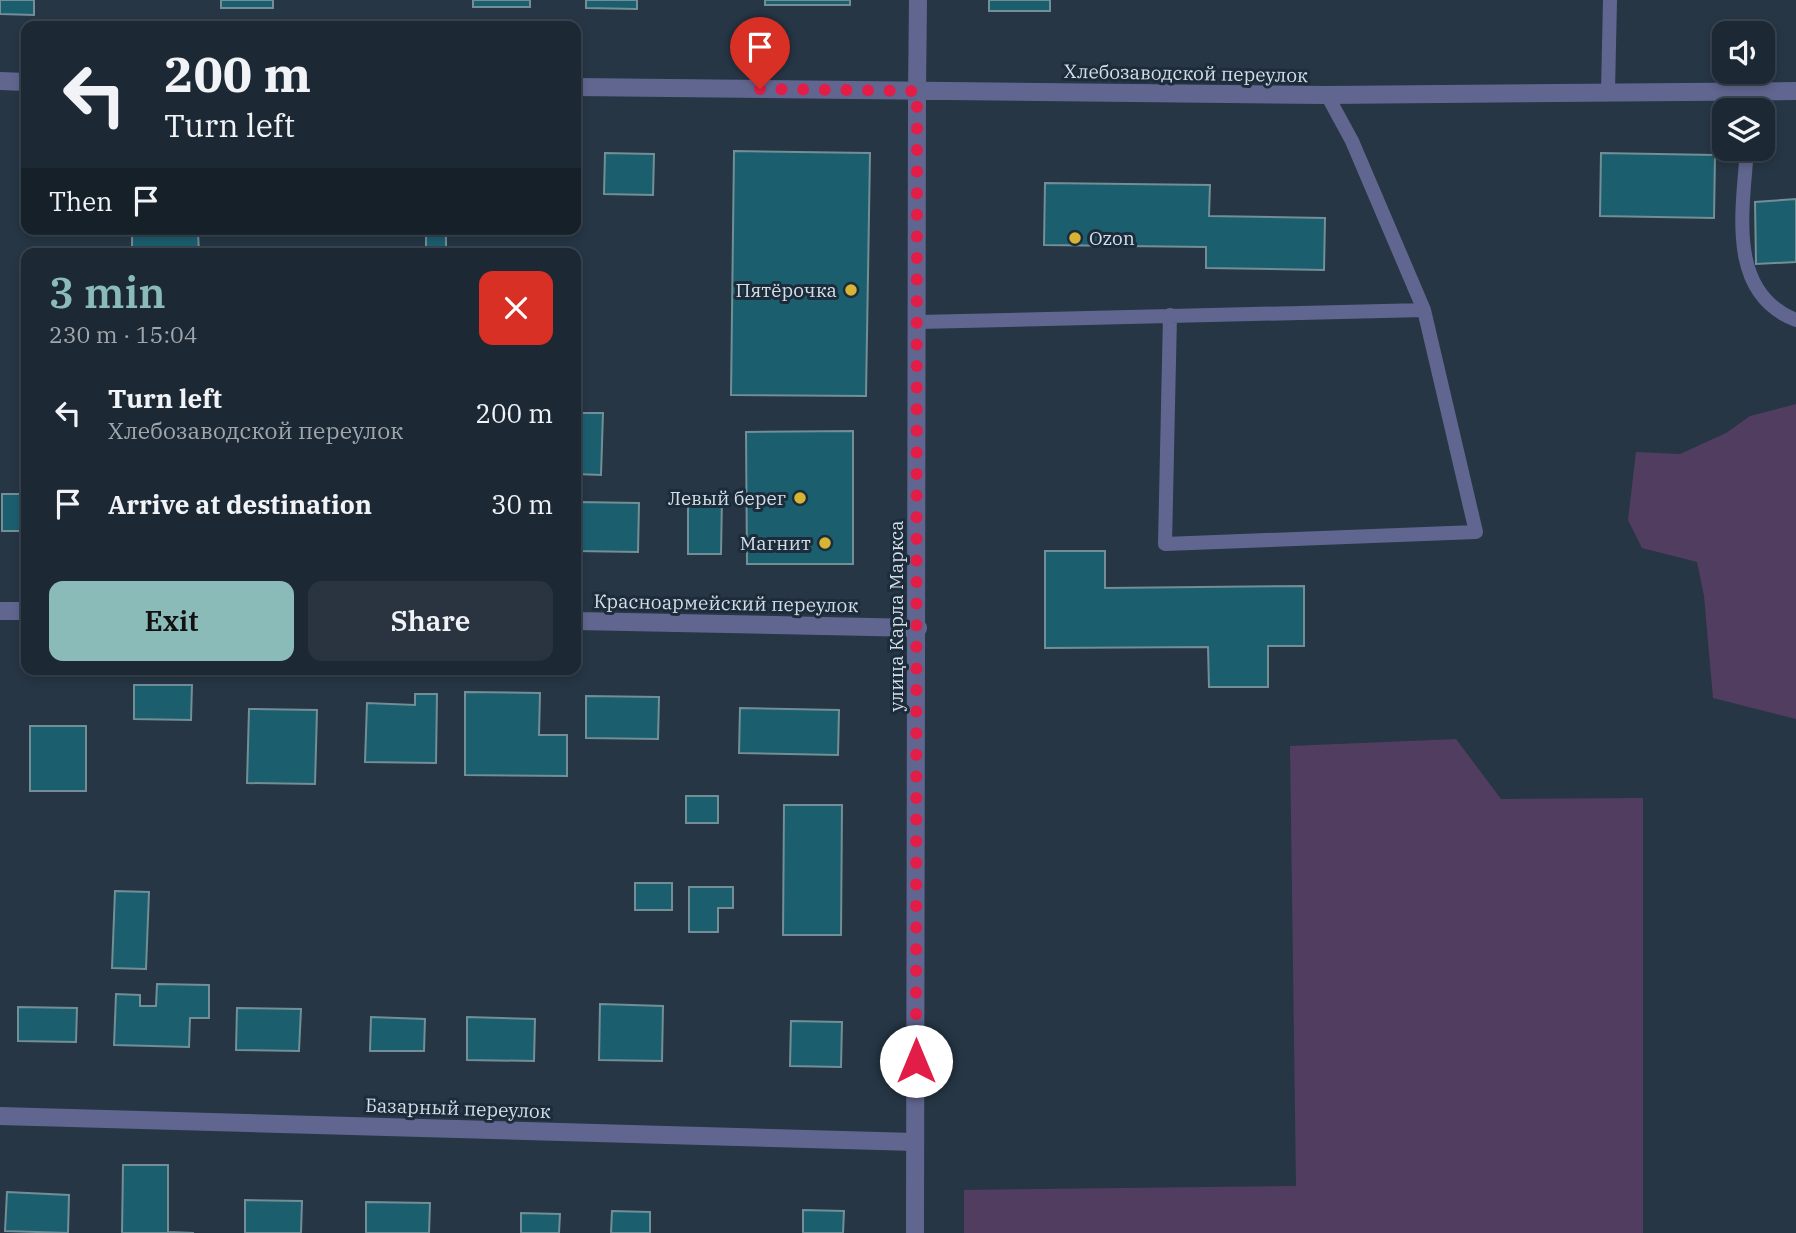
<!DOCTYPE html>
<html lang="en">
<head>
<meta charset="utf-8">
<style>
  body { margin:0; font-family:"IBM Plex Serif",serif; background:#293440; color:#f1f3f6; height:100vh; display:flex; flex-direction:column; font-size:26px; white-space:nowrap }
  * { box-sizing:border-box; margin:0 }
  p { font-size:23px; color:#a0a6ac }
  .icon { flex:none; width:38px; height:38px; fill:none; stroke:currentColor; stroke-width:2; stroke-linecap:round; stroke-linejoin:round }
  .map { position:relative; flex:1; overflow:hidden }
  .drawer { position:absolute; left:21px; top:248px; width:560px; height:427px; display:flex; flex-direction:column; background:#1c2834; border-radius:14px; box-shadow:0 4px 10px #0003,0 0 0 2px #3a444f }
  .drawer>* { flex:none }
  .hud { position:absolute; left:21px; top:21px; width:560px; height:214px; border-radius:14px; box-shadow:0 4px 10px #0003,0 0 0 2px #3a444f; background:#1c2834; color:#f1f3f6; overflow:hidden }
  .buttons { position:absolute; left:1712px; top:21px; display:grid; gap:14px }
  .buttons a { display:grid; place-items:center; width:63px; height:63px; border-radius:14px; background:#1c2834; box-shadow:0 4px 10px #0003,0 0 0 2px #3a444f; font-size:35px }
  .pin { position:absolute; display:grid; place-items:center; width:60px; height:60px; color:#fff; margin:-72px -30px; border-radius:50% 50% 50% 0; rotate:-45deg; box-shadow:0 0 7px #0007 }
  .pin .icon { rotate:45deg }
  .me { position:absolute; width:77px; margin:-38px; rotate:0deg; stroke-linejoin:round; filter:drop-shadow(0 0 5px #0008) }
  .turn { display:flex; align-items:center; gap:24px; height:147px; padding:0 28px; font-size:32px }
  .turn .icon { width:91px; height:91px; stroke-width:2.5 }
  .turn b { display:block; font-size:49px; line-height:60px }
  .then { display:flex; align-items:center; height:66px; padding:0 28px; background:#0003; gap:14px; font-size:26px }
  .round { display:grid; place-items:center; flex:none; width:74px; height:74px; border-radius:14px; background:#293440 }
  .overview { display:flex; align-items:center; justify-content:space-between; height:119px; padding:0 28px }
  h1 { font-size:42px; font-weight:600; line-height:52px; color:#8bbbb9 }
  .primary-button { display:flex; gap:14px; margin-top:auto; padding:14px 28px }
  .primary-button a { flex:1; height:80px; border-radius:14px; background:#8bbbb9; color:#111; font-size:28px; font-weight:600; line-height:80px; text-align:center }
  .primary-button a+a { background:#293440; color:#f1f3f6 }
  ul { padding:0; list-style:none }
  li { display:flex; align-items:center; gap:21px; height:91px; padding:0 28px }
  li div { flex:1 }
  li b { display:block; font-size:26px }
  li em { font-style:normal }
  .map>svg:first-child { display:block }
</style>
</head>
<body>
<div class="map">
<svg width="1796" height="1233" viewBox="0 0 1796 1233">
  <rect width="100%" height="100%" fill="#263645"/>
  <path fill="#513d60" d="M1796,404v315l-83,-21 -9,-102 -7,-34 -55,-14 -14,-28 8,-68 44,2 46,-21 24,-17z
    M1456,739l45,60 142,-1v435h-679v-43l332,-4 -6,-440z"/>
  <path fill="#1b5f6f" stroke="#728e96" stroke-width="2" d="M0,0h34v15l-34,-1z
    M221,0h52v8h-52z
    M473,0h57v7h-57z
    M586,0h51v9l-51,-1z
    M765,0h85v5h-85z
    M989,0h61v11h-61z
    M734,151l136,2 -4,243 -135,-1z
    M605,153l49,1 -1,41 -49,-1z
    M1601,153l114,2 -1,63 -114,-2z
    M1045,183l165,2 -1,31 116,2 -1,52 -118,-2v-21l-162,-2z
    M1796,199v63l-40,2 -1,-62z
    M426,229h20v25h-20z
    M132,231h66l1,23h-67z
    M577,413h26l-2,62 -25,-1z
    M853,431v133h-106l-1,-132z
    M2,494h24v37h-24z
    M688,496l34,1 -1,57h-33z
    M577,502l62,1 -1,49 -62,-1z
    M1045,551h60v37l199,-2v60h-36v41h-59l-1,-40 -163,1z
    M134,685h58l-1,35 -57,-1z
    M465,692l75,1 -1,42h28v41l-102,-1z
    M415,694h22l-1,69 -71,-1 2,-59 48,2z
    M586,696l73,1 -1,42 -72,-1z
    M740,708l99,2 -1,45 -99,-2z
    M249,709l68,1 -2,74 -68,-1z
    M30,726h56v65h-56z
    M686,796h32v27h-32z
    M784,805h58l-1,130h-58z
    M635,883h37v27h-37z
    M689,887h44v21h-15v24h-29z
    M115,891l34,1 -3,77 -34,-1z
    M157,984l52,1v33h-19l-1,29 -75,-2 2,-51 24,1v11h16z
    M600,1004l63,2 -1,55 -63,-1z
    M18,1007l59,1 -1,34 -58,-1z
    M237,1008l64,1 -2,42 -63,-1z
    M371,1017l54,2 -1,32h-54z
    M467,1017l68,2 -1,42 -67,-1z
    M791,1021l51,1 -1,45 -51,-1z
    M123,1165h45v67l26,1h-72z
    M7,1192l62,3 -1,38 -63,-2z
    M245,1200l57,1 -1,32h-56z
    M366,1202l64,1 -1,30h-63z
    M803,1210l41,1 -1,22h-40z
    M612,1211l38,1v21h-39z
    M521,1213l39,1 -1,19h-38z"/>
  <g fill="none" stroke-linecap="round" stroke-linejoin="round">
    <path stroke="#616690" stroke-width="14" d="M1608,91l2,-91
      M1749,110l1,-19
      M1747,149c-4,60 -21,144 49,171
      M1170,315l-5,229 311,-12 -52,-222
      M918,322l506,-12 -72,-169 -25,-46"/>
    <path stroke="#616690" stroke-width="18" d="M917,91l1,-91
      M0,611h26
      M576,621l342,7
      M0,1116l915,26"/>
    <path stroke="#616690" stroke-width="18" d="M0,81l26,1
      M576,87l751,8 469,-4
      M915,1233l2,-1142"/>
  </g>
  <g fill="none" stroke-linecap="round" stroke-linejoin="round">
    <path stroke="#e11d48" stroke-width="12" stroke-dasharray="0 21.6" d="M760,89l157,2 -1,970"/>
  </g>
  <g fill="#d7b434" stroke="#1c2c3a" stroke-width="2.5">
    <circle cx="1075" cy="238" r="7"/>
    <circle cx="851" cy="290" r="7"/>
    <circle cx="800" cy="498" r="7"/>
    <circle cx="825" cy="543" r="7"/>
  </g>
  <g text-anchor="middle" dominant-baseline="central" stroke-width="6" stroke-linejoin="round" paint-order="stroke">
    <g font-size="19" fill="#d4dee8" stroke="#1c2c3a">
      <text transform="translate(1186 73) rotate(1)">Хлебозаводской переулок</text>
      <text transform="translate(726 603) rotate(1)">Красноармейский переулок</text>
      <text transform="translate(896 616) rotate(-90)">улица Карла Маркса</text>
      <text transform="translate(458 1108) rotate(2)">Базарный переулок</text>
    </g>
    <g font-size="19" fill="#d4dee8" stroke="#1c2c3a" text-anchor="end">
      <text x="1089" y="238" text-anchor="start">Ozon</text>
      <text x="837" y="290">Пятёрочка</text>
      <text x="786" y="498">Левый берег</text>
      <text x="811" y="543">Магнит</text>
    </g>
  </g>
</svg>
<div class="buttons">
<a><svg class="icon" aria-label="sound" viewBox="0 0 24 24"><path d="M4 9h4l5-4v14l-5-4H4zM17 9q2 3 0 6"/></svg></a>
<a><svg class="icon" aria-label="layers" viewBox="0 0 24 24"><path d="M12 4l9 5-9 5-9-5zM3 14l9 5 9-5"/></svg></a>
</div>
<div class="pin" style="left:760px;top:89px;background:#d93025"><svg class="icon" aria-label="arrive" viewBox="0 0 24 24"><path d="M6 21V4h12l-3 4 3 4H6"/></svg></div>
<svg class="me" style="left:916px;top:1061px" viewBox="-20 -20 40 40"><circle r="19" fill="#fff"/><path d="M0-13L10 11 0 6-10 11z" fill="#e11d48"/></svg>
<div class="hud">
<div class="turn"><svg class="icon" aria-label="left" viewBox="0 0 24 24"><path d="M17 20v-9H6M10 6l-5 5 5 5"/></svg><div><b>200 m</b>Turn left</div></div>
<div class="then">Then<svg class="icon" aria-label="arrive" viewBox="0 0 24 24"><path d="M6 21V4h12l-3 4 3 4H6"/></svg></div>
</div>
<section class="drawer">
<div class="overview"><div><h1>3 min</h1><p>230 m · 15:04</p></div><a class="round" style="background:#d93025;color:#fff"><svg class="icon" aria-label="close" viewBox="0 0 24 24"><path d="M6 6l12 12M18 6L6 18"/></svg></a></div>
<ul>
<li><svg class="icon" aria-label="left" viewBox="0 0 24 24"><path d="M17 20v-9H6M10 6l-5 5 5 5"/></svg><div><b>Turn left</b><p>Хлебозаводской переулок</p></div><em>200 m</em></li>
<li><svg class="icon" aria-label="arrive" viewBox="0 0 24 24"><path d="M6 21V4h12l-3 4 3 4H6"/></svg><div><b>Arrive at destination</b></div><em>30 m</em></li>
</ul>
<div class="primary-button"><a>Exit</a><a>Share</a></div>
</section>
</div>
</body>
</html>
